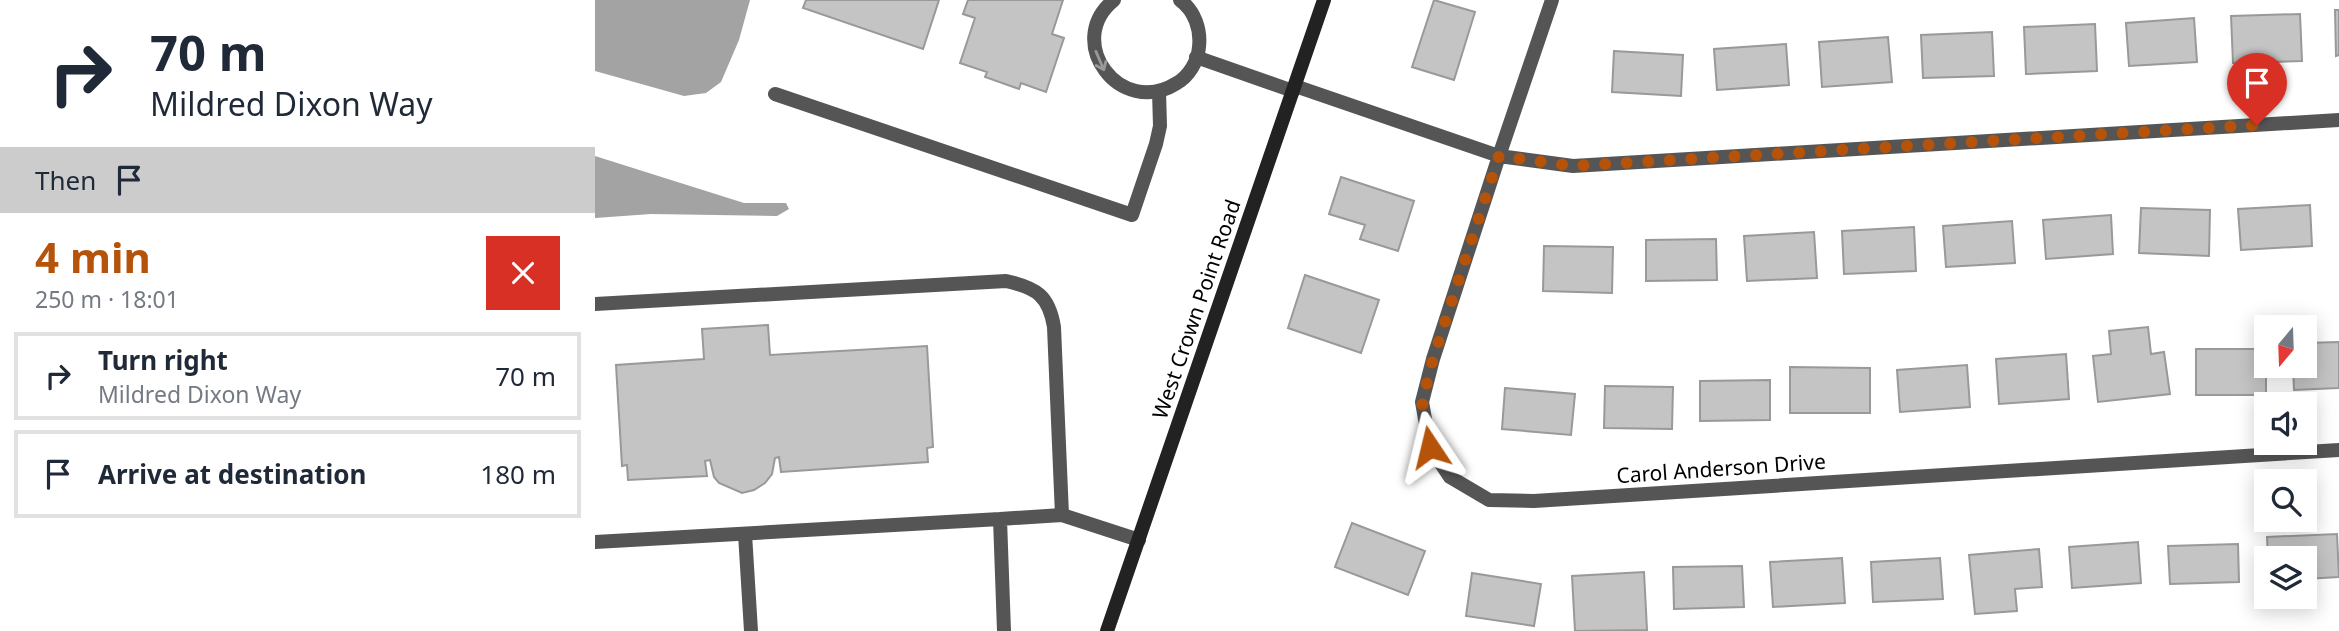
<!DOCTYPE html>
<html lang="en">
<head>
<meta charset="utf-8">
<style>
  body { margin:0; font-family:"Noto Sans",sans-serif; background:#f6f6f7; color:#1f2937; height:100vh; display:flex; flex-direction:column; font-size:26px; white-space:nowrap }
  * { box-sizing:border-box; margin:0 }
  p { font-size:23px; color:#747a83 }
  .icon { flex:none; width:38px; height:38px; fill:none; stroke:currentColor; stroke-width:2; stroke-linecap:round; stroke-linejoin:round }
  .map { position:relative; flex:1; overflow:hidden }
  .side { display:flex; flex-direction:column; background:#fff; width:595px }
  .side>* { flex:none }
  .banner { background:#fff; color:#1f2937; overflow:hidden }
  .needle { width:46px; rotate:199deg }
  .fabs { position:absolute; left:1659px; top:315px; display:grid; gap:14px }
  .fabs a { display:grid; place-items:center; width:63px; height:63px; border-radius:0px; background:#fff; box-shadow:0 4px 18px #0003; font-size:35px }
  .pin { position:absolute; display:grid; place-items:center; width:60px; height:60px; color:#fff; margin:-72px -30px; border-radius:50% 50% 50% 0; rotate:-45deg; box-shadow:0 0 7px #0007 }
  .pin .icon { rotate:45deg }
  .me { position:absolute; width:77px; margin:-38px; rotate:350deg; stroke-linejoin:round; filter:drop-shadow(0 0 5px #0008) }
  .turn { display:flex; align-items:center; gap:24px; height:147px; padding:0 35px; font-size:32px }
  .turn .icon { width:91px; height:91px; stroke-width:2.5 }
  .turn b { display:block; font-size:49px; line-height:60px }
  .then { display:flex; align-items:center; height:66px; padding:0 35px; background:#0003; gap:14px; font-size:26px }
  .round { display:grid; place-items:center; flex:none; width:74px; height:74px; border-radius:0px; background:#f6f6f7 }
  .head { display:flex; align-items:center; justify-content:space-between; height:119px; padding:0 35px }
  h1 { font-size:42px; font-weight:700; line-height:52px; color:#b45309 }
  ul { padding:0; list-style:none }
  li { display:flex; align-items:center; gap:21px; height:88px; margin:0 14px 10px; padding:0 21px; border:4px solid #e0e1e3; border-radius:0px }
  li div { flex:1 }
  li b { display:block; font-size:26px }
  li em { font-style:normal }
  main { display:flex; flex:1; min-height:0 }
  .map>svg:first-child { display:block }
</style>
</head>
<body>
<main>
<section class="side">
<div class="banner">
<div class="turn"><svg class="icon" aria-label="right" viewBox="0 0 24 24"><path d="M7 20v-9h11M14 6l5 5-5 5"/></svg><div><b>70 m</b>Mildred Dixon Way</div></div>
<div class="then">Then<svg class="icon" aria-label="arrive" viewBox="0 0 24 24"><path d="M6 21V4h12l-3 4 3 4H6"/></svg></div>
</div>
<div class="head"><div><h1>4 min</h1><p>250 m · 18:01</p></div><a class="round" style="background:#d93025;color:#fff"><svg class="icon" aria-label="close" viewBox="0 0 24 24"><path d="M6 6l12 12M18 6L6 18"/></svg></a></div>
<ul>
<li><svg class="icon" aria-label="right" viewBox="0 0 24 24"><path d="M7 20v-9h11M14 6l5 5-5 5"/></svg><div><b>Turn right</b><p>Mildred Dixon Way</p></div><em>70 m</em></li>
<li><svg class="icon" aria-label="arrive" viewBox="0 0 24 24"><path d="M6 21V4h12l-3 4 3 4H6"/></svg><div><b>Arrive at destination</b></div><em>180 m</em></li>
</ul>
</section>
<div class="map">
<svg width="1744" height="631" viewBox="0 0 1744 631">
  <rect width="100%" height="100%" fill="#fff"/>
  <path fill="#a3a3a3" d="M0,0h155l-11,40 -18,42 -15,11 -22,3 -89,-25z
    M0,156l149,47h42l3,6 -12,7 -126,-2 -56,4z"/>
  <path fill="#c4c4c4" stroke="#999" stroke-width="2" d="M211,0h133l-16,49 -120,-41z
    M373,0h95l-11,34 12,4 -18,54 -25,-9 -2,6 -34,-12 2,-5 -27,-9 15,-45 -12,-4z
    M839,0l41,12 -21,68 -42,-13z
    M1740,10h4v45l-3,1z
    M1705,14l2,47 -69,2 -2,-47z
    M1599,18l3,44 -68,4 -3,-43z
    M1500,24l2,47 -71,3 -2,-47z
    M1397,32l2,44 -71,2 -2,-43z
    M1293,37l4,45 -70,5 -3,-45z
    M1191,44l3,41 -72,5 -3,-41z
    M1019,51l69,4 -2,41 -69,-4z
    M746,177l73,24 -16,50 -38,-12 5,-14 -36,-11z
    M1715,205l2,41 -71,4 -3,-41z
    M1546,208l69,2 -1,46 -70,-3z
    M1516,215l2,39 -67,5 -3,-39z
    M1417,221l3,42 -69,4 -3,-41z
    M1319,227l2,44 -72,3 -2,-43z
    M1219,232l3,46 -70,3 -3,-45z
    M1121,239l1,41 -71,1v-41z
    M949,246l69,1 -1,46 -69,-2z
    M710,275l74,25 -18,53 -73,-25z
    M173,325l2,30 157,-9 6,101 -6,1 1,14 -147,10 -2,-15 -4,1 -3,16 -7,9 -11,7 -12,3 -23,-10 -5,-6 -4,-17 -5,1 2,15 -79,4 -1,-15 -5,1 -6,-101 88,-6 -2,-30z
    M1553,327l3,27 13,-2 6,42 -72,8 -5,-46 18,-2 -2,-23z
    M1744,342v46l-45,2 -1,-24h12v-23z
    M1601,349h70v46h-70z
    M1471,354l3,45 -70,5 -3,-45z
    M1372,365l3,42 -70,5 -3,-42z
    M1195,367l80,1v45h-80z
    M1175,380v40l-70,1v-40z
    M1010,386l68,1 -1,42 -68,-1z
    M910,388l70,6 -4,41 -69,-6z
    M757,523l73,28 -17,44 -73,-28z
    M1742,534l2,43 -34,2v-21h-37l-1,-21z
    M1543,542l3,41 -69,5 -3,-41z
    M1643,544l1,38 -69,2 -2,-38z
    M1444,549l3,38 -27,2 2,22 -42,3 -6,-59z
    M1247,558l3,45 -72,4 -3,-45z
    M1345,558l3,41 -70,3 -2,-40z
    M1147,566l2,41 -70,2 -1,-42z
    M1049,572l3,58 -72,1 -3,-55z
    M877,573l69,11 -7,42 -68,-10z"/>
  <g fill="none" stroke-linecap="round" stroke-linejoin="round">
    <path stroke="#555" stroke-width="14" d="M519,0c-51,41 6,119 63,83 12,-7 21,-22 22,-36 2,-17 -4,-36 -19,-47
      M601,57l97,34
      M180,94l357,121 24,-71 4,-18 -1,-35
      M0,304l411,-23c31,7 43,15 48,46l8,188 77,25
      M405,519l62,-4
      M150,534l6,97
      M0,542l405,-23 4,112"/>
    <path stroke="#555" stroke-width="14" d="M957,0l-53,156 -66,203 -11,43 8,45 20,30 39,23 45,1 805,-51
      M700,86l204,70 74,10 766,-46"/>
    <path stroke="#222" stroke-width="14" d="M512,631l217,-631"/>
  </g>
  <defs><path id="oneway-shaft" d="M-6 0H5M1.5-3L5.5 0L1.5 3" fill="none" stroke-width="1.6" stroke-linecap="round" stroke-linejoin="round" transform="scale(1.75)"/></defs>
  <use stroke="#999" href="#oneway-shaft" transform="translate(505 61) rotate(67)"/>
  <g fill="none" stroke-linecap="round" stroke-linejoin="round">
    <path stroke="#b45309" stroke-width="12" stroke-dasharray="0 21.6" d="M835,447l-8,-45 11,-43 66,-203 74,10 684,-41"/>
  </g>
  <g text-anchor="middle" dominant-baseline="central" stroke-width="5" stroke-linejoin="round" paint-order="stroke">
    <g font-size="21" fill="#000" stroke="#fff">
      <text transform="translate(601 309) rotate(-71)">West Crown Point Road</text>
      <text transform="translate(1126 468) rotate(-4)">Carol Anderson Drive</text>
    </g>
  </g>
</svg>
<div class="fabs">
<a><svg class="needle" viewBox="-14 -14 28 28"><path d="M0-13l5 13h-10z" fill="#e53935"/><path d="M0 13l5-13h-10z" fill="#747a83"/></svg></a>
<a><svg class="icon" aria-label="sound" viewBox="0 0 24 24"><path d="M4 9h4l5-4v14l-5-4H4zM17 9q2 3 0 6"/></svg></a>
<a><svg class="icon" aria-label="search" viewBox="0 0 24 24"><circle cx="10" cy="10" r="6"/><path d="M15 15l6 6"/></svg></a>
<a><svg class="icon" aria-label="layers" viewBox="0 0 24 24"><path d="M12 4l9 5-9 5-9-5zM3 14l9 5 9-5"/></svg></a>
</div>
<div class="pin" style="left:1662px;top:125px;background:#d93025"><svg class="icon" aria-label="arrive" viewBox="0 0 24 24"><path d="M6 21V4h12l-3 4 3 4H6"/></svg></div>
<svg class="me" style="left:835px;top:447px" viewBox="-20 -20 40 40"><path d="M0-17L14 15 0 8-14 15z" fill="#b45309" stroke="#fff" stroke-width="4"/></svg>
</div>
</main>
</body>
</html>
